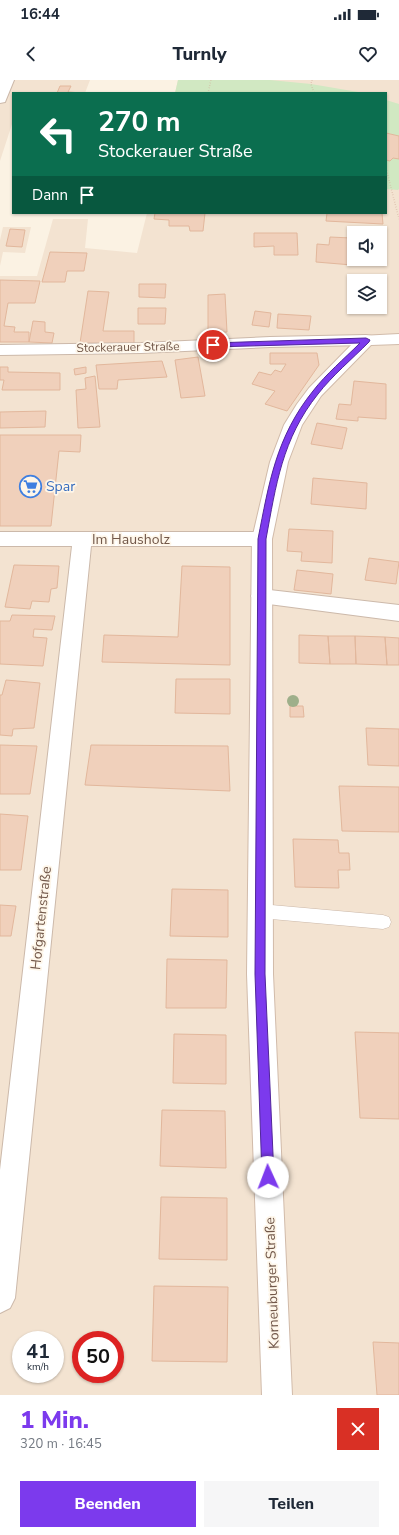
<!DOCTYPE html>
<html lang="de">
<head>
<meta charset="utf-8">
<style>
  body { margin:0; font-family:"Nunito Sans",sans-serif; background:#f6f6f7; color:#1f2937; height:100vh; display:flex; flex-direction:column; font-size:15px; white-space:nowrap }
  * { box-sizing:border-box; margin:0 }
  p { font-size:13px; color:#747a83 }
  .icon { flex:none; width:22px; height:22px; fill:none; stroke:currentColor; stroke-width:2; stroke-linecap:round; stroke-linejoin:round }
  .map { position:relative; height:1315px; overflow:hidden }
  .details { display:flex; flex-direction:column; background:#fff; flex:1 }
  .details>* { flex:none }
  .top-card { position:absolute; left:12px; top:12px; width:375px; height:122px; border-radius:0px; box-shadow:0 1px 3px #0004; background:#0b6e4f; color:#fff; overflow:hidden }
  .fabs { position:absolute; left:347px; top:146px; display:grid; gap:8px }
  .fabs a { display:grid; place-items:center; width:40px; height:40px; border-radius:0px; background:#fff; box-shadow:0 1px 3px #0004; font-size:20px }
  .speed { position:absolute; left:12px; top:1251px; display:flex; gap:8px; font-size:20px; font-weight:700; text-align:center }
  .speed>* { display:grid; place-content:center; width:52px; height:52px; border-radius:50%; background:#fff; box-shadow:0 1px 3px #0004; line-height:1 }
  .speed small { font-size:10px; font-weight:400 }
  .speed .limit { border:6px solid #d22; background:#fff; color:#111 }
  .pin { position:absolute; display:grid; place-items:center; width:34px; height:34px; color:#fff; margin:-17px; border:2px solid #fff; border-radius:50%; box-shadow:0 1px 4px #0007 }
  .me { position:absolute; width:44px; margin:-22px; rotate:358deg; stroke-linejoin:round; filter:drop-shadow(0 0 3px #0008) }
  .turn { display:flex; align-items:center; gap:14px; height:84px; padding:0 20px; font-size:18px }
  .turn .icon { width:52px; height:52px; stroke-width:2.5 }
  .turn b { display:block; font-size:28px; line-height:34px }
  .then { display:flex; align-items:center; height:38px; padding:0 20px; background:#0003; gap:8px; font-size:15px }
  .round { display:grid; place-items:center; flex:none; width:42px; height:42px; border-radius:0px; background:#f6f6f7 }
  .summary { display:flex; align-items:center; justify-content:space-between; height:68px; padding:0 20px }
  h1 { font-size:24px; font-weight:800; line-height:30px; color:#7c3aed }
  .action { display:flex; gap:8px; margin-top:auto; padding:8px 20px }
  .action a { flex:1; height:46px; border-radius:0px; background:#7c3aed; color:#fff; font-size:16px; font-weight:800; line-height:46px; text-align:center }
  .action a+a { background:#f6f6f7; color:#1f2937 }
  .status { display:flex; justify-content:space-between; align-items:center; height:28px; padding:0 20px; background:#fff; direction:ltr }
  .status svg { height:11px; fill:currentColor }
  header { display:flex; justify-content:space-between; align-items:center; height:52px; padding:0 20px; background:#fff; font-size:18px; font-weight:800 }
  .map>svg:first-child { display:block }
</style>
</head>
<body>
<div class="status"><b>16:44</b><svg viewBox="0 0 49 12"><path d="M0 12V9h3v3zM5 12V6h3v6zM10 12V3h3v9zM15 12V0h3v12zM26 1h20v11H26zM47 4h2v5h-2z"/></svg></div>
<header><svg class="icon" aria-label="back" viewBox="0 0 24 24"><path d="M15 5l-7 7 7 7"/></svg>Turnly<svg class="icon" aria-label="heart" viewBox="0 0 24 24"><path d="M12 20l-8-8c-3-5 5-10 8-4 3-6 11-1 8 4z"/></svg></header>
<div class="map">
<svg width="399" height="1315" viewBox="0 0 399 1315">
  <rect width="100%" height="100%" fill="#fbf2e3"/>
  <path fill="#f3e3d1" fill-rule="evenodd" d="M0,0h90l-5,13h-72v28l-13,40z
    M178,0h221v1315h-399v-1119h37l16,-57h35l-3,29 52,5 10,-40h239v-120h-211zM354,153h26v26h-26zM354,201h26v26h-26zM21,1260h34v34h-34zM81,1260h34v34h-34z
    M3,147h28l-6,26 -22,-1 -3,14v-26z"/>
  <path fill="#d1e8c2" d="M178,0h92l41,4 53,9h-189z
    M386,20l13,4v85l-1,1 -12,-1z"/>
  <path fill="#f0d0bb" stroke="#e2b79c" d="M60,6h11l-3,6 14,1h-25z
    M386,53l13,3v23l-6,-1 -3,3 -4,-1z
    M155,133h50l-2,18h-13l-1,-5h-20v-6l-15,-1z
    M327,133h55l1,11 -57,-3z
    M10,149l15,1 -3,17 -16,-1z
    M254,153h43l1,22h-24v-9l-20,1z
    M330,157l21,1 1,27 -36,-3 1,-18 12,1z
    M50,172l37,1 -3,18h-17l-2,11h-23z
    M0,200l40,1 -5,22h-27l-4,23 11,1 -1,5h15v10h-29z
    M139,204h27l-1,14 -26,-1z
    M88,211l21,1 -6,39h31v13l-54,-1z
    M225,214l2,38 -19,1v-38z
    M138,228h28l-1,16h-27z
    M255,231l16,2 -2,14 -17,-2z
    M278,234l33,2 -2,14 -32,-2z
    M33,241l12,1v10l9,1 -2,10 -23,-1z
    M270,273h47l2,12 -32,46 -22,-7 10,-13 -23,-7 7,-12 12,3 4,-5 6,2 5,-8h-16z
    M198,277l7,39 -24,2 -6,-38z
    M162,281l5,16 -49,3 -1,9h-18l-3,-24z
    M0,287h8v5l52,1v17h-58l2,-10h-4z
    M86,287v6l-11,2 -1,-6z
    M95,296l5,51 -22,1 -2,-38 10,-1 -1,-11z
    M354,301l32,3v35l-28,-2v4l-22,-2 3,-15 12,1z
    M46,331l-1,16 -45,1v-16z
    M317,343l30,5 -5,21 -31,-5z
    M0,355h81l-1,17 -21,-1 -8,75h-51z
    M313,398l54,5 -1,26 -55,-5z
    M289,449l44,2 -1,32 -31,-2 1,-9 -15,-1z
    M369,478l30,4 -3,22 -31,-4z
    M14,485l45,1 -2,22 -6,1 -2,13 -17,-1 -2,8 -25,-2z
    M182,486l48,1v98l-128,-3 2,-27 74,2z
    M297,490l36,4 -2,20 -37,-4z
    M12,535l43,1 -3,14 -18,-1 -1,8 14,1 -4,28 -43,-2v-43h10z
    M299,555l29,1 2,28 -31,-1z
    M328,556h27l1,28h-26z
    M355,556l30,1 2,28 -31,-1z
    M385,557l14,1v27h-12z
    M176,599h54v35l-55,-1z
    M6,600l34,3 -6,45 -21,1 -1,7 -12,-1v-40h2z
    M290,626h13l1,11h-14z
    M366,648l33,1v37l-31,-1z
    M0,665l37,1 -7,48h-30z
    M91,665l137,1 2,45 -145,-6z
    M339,706l60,1v45l-57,-1z
    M0,734l28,2 -7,54h-21z
    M293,759l45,1 1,13h10l1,17h-12l1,18 -44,-1z
    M172,809l56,1v47l-58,-1z
    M0,825l16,1 -5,30h-11z
    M167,879l60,1 -1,48h-60z
    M355,952l44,1v86l-39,-1z
    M174,954l52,1v49l-53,-1z
    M162,1030l63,1 1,57 -66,-2z
    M161,1117l66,1v62l-68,-1z
    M154,1206l74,1 -1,75 -75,-1z
    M373,1262l26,1v52h-22z"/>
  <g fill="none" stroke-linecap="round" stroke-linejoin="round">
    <defs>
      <path id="service" d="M260,824l123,11 6,2 2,5 -2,5 -6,2 -123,-11 -6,-2 -2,-5 2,-5z"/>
      <path id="minor" d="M0,0h14l-9,22 -5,1z
        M0,452h262l7,2 3,5 -3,5 -7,2h-171l-76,752 -5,10 -10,5v-143l72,-624h-72z
        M261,509l138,16v16l-138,-18 -7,-2 -3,-5 3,-5z"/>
      <path id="tertiary" d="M366,255l6,1 2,4 -2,4 -6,1 -96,2 -129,6 -141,2v-10l141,-2 129,-6z"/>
      <path id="secondary" d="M399,254v10l-28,1 -50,51 -19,29 -14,37 -16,77 1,435 19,421h-30l-15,-421 5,-435 18,-77 14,-37 13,-21 12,-16 51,-52z"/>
    </defs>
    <use href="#service" stroke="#ccb9aa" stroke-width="1"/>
    <use href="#minor" stroke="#ccb9aa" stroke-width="2"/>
    <use href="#tertiary" stroke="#ccb9aa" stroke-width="2"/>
    <use href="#secondary" stroke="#d1bbaa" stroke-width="2"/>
    <path stroke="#d4b39f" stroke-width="1.5" stroke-dasharray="0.5 2" stroke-linecap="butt" d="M312,0l-1,4 3,9
      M208,13l3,-13
      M386,88l13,51"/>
    <use href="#service" fill="#fff" fill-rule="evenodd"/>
    <use href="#minor" fill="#fff" fill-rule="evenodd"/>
    <use href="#tertiary" fill="#fff" fill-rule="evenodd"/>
    <use href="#secondary" fill="#fff" fill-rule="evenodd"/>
  </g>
  <circle fill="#9eaf8a" cx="293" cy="621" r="6"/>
  <path fill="#7c3aed" stroke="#51269a" d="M366,258l4,2 -1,2c-17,17 -37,34 -51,52 -36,45 -42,91 -52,145l-1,435 9,203 -2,4 -4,1 -4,-1 -2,-4 -7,-203 3,-435c11,-56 18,-102 55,-148 13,-17 31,-32 47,-48l-147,4 -4,-2 4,-2z"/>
  <defs>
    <symbol id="supermarket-ring" viewBox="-11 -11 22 22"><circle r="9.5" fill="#fef6e9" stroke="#3f7fe0" stroke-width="1.5"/><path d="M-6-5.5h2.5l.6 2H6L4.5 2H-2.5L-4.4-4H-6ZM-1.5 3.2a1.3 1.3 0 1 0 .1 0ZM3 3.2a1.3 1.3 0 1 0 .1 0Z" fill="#3f7fe0"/></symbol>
  </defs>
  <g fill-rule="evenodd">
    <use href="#supermarket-ring" x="18" y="394" width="25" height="25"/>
  </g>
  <g text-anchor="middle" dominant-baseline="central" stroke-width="3.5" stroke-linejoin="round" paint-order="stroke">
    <g font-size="12" fill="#72584a" stroke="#fef6e9">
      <text transform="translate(128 267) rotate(-1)">Stockerauer Straße</text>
    </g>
    <g font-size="14" fill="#366cbe" stroke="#fef6e9" text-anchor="start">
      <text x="46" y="406">Spar</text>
    </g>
    <g font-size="14" fill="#72584a" stroke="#fef6e9">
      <text x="131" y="459">Im Hausholz</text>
      <text transform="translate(41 838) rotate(-84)">Hofgartenstraße</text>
      <text transform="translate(272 1203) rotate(-92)">Korneuburger Straße</text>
    </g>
  </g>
</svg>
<div class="fabs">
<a><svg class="icon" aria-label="sound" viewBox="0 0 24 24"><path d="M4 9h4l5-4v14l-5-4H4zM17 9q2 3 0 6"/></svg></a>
<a><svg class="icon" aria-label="layers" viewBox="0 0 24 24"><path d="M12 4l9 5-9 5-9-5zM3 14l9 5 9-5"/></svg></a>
</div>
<div class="speed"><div>41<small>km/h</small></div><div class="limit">50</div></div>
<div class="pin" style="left:213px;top:265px;background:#d93025"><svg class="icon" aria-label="arrive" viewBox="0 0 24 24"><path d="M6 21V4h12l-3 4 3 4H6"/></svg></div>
<svg class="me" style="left:268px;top:1097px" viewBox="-20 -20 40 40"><circle r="19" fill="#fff"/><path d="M0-13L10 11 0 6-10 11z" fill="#7c3aed"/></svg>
<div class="top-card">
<div class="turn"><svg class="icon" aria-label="left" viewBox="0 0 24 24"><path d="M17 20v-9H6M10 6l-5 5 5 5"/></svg><div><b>270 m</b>Stockerauer Straße</div></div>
<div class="then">Dann<svg class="icon" aria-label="arrive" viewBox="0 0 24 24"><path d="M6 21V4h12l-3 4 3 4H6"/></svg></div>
</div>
</div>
<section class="details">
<div class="summary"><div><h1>1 Min.</h1><p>320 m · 16:45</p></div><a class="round" style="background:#d93025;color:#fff"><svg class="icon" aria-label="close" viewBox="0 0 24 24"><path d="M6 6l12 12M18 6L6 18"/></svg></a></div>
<div class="action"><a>Beenden</a><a>Teilen</a></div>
</section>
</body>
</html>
